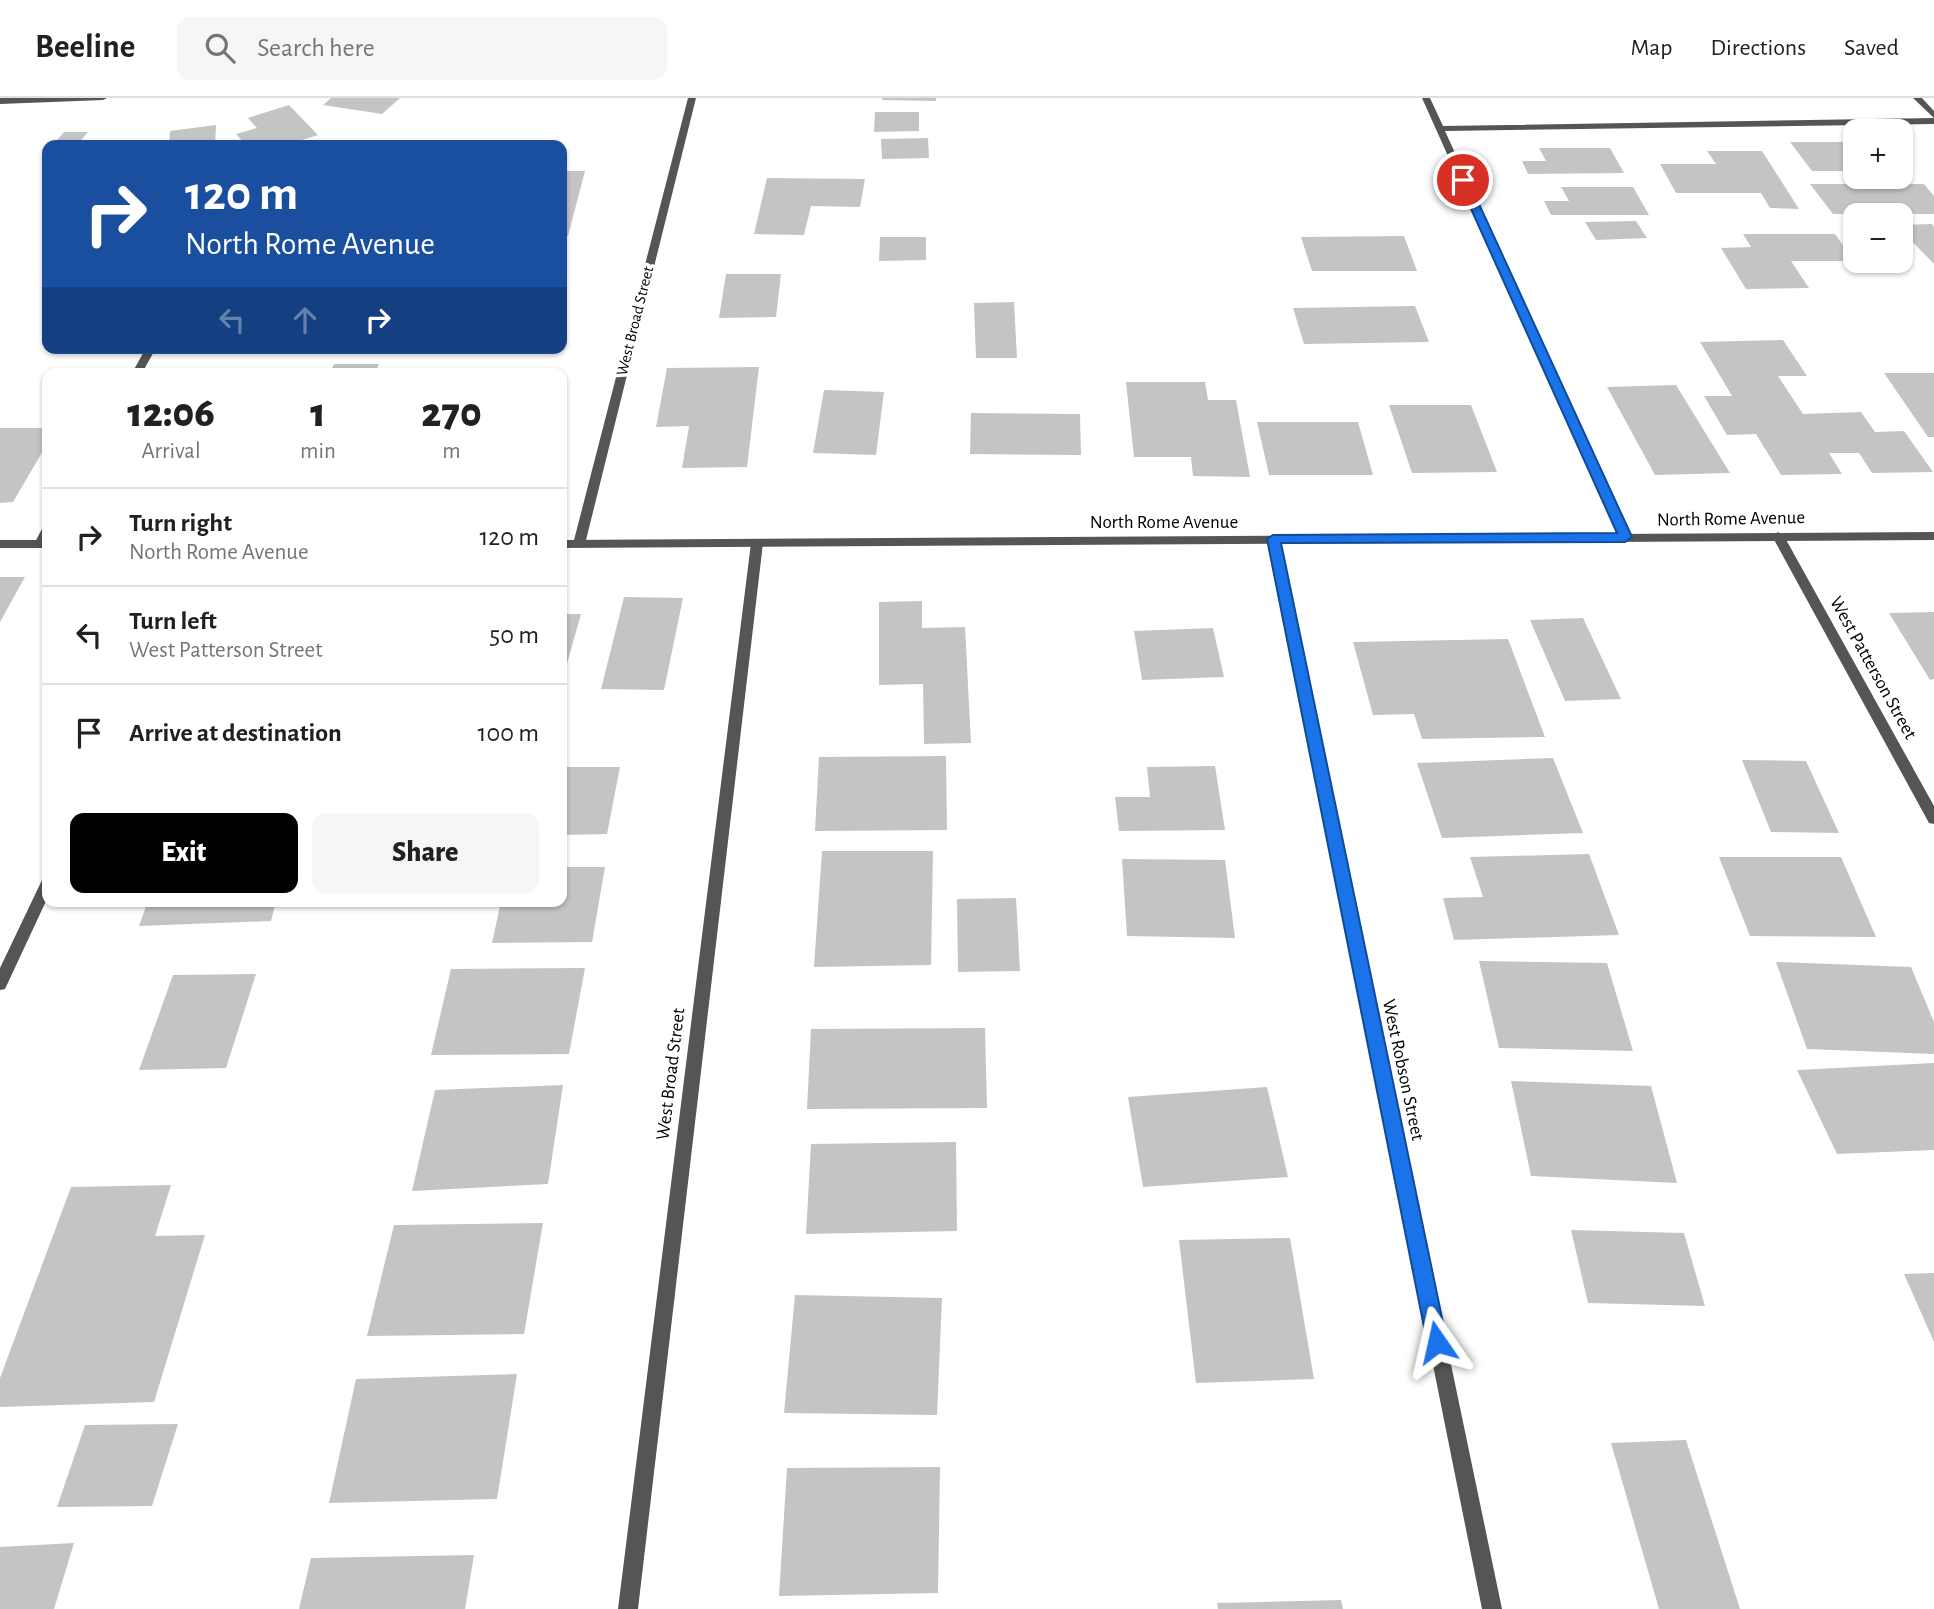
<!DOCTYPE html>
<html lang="en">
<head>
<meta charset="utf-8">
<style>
  body { margin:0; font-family:"Alegreya Sans",sans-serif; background:#f6f6f6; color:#202124; height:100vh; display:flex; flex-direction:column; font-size:26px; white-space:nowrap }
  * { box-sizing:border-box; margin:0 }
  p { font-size:23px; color:#757577 }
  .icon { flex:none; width:38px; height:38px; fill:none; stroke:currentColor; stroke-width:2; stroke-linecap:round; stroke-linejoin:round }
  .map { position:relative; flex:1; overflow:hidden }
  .side { position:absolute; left:42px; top:270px; width:525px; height:539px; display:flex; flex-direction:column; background:#fff; border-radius:14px; box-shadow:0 2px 5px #0004 }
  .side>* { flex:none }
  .hud { position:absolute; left:42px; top:42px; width:525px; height:214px; border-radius:14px; box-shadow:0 2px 5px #0004; background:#1a4fa0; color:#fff; overflow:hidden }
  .buttons { position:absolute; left:1843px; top:21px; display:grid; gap:14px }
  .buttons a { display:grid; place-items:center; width:70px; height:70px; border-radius:14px; background:#fff; box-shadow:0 2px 5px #0004; font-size:35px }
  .pin { position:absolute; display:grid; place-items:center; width:60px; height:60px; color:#fff; margin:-30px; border:4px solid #fff; border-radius:50%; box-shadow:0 2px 7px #0007 }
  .me { position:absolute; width:77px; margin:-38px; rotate:349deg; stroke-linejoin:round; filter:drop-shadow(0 0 5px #0008) }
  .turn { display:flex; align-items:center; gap:24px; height:147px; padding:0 28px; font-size:32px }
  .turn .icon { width:91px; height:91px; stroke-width:2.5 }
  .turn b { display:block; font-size:49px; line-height:60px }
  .lanes { display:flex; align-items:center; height:66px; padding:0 28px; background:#0003; justify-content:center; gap:35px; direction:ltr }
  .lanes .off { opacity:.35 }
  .eta { display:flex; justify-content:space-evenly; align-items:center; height:119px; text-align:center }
  .eta b { font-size:42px; font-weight:800; line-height:49px }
  .button { display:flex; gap:14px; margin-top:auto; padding:14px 28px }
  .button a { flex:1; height:80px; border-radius:14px; background:#000; color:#fff; font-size:28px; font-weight:800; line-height:80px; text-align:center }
  .button a+a { background:#f6f6f6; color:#202124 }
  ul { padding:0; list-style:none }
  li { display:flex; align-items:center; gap:21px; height:98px; padding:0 28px; border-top:2px solid #e0e0e0 }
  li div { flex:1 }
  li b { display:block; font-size:26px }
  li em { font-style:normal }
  header { display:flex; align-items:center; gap:42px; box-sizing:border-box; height:98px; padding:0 35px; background:#fff; border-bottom:2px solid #e0e0e0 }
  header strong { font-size:33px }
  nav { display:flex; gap:38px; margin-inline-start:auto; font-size:24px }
  .search { width:490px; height:63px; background:#f6f6f6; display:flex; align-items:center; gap:18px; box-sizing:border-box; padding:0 24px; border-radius:14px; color:#757577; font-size:26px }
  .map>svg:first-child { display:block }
</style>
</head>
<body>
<header>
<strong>Beeline</strong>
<div class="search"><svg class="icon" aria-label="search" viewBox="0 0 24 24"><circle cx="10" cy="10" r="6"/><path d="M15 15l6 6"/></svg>Search here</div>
<nav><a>Map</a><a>Directions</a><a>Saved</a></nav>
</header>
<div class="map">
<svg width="1934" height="1511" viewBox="0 0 1934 1511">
  <rect width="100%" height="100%" fill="#fff"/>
  <path fill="#c4c4c4" d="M331,0h69l-18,16 -59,-9z
    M882,0h54v3l-54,-1z
    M289,7l29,30 -32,10h-40l-10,-11 21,-6 -9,-10z
    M875,14h44v19l-45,1z
    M216,27l-1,20h-46l1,-14z
    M64,34h24l-11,13h-24z
    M928,40l1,20 -47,1 -1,-20z
    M1790,44h65v29h-43z
    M1539,50h71l14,25 -96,1 -6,-13h24z
    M1707,53h55l37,58 -29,-1 -9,-15h-85l-16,-29h56z
    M562,73h23l-17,65h-6z
    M767,80l98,1 -5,28 -49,-1 -7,29 -50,-1z
    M1810,86h114l10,12v18h-101z
    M1561,89h72l16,28h-98l-7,-14h25z
    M1636,123l11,17 -51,2 -11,-18z
    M1932,126l2,3v37l-34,-35v-4z
    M1743,136h92l19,27h-63l18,27 -63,1 -25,-41 30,-1z
    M1404,138l13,35h-105l-11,-34z
    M880,139h46v23l-47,1z
    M726,176h55l-5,43 -57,1z
    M1014,204l3,56h-41l-2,-55z
    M1415,208l14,36 -125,2 -11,-36z
    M1783,242l24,36h-29l25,38 58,-2 14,20 29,-1 29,41 -61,1 -13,-20h-30l13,21 -61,1 -25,-41 -29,1 -23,-39h28l-32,-54z
    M334,266h45l-3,9h-46z
    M759,269l-12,100 -65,1 7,-42 -33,1 11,-59z
    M1884,275h50v64h-6z
    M1126,284h79l3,18h28l14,77 -57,-1 -2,-19h-57z
    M1676,287l54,88 -75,2 -48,-88z
    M824,292l60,2 -8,63 -63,-2z
    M1389,307h82l26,67 -85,1z
    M971,315l109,1 1,41 -111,-1z
    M1257,324h101l15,53h-104z
    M0,330h47v16l-34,58 -13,1z
    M0,479h25l-25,45z
    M624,499l59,1 -19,92 -63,-1z
    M922,503v27l43,-1 6,116 -47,1 -1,-60 -44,1v-83z
    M1934,514v67l-4,1 -41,-67z
    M562,516h19l-15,53h-4z
    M1583,520l38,81 -56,2 -35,-81z
    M1213,530l11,49 -82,3 -8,-49z
    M1508,541l37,98 -123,2 -8,-25 -41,1 -20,-73z
    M946,658l1,74 -132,1 4,-74z
    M1553,660l30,75 -141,5 -25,-75z
    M1742,662l64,1 33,72 -68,-1z
    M1215,668l10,64 -106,1 -4,-34h35l-3,-30z
    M562,669h58l-13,67 -45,1z
    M822,753h111l-2,114 -117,2z
    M1589,756l30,81 -165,5 -11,-42 40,-1 -13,-40z
    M1719,759h122l35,80 -126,-1z
    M1122,761l103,1 10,78 -108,-2z
    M562,769h43l-13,75 -100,1 9,-42h61z
    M1016,800l4,73 -62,1 -1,-73z
    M148,803h128l-5,20 -132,5z
    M1479,863l128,2 26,88 -134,-3z
    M1776,864l135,5 23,55v32l-127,-5z
    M585,870l-16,86 -138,1 20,-86z
    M256,876l-30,94 -87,2 34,-95z
    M985,930l2,80 -180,1 4,-80z
    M1934,965v87l-97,4 -40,-84z
    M1511,983l140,5 26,97 -146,-7z
    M563,987l-15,99 -136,7 23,-101z
    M1267,989l21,90 -145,10 -15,-90z
    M956,1044l1,89 -151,3 5,-90z
    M171,1087l-16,51 50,-1 -51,167 -154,5v-29l71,-191z
    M543,1125l-19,111 -157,2 27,-111z
    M1571,1132l113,3 21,73 -117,-3z
    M1290,1140l24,141 -118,4 -17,-143z
    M1934,1175v69l-30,-68z
    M795,1197l147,3 -5,117 -153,-2z
    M517,1276l-20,125 -168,4 27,-124z
    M178,1326l-26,82 -95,1 28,-82z
    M1686,1342l54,169h-81l-48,-166z
    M940,1369l-2,126 -159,3 8,-128z
    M74,1445l-20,66h-54v-62z
    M474,1457l-9,54h-166l12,-51z
    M1341,1502l2,9h-125l-1,-6z"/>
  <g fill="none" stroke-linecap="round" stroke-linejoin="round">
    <path fill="#555" fill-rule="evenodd" d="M0,0h107l-4,2 -103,4z
      M688,0h8l-111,446 -6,4 -6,-4z
      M1422,0h8l13,28 491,-8 -21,-20h9l12,13v13l-489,7 186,407 -6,4 -6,-4z
      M146,250h10l-14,25h-10z
      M47,428v15l-3,6h-8l-2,-3 9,-17z
      M1778,434l6,4 150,270v18l-5,-1 -157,-287z
      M1273,437l6,4 223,1070h-20l-215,-1070z
      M757,441l6,4 -125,1066h-20l133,-1066z
      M47,780v21l-42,90 -5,1v-22l42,-88z"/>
    <path fill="#555" fill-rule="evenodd" d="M1934,434v8l-1372,8v-8z
      M0,442h47v8h-47z"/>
  </g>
  <path fill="#1a73e8" stroke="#114b97" stroke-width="2" d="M1459,80l9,2 164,357 -7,5 -344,1 166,799 -3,7 -7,3 -7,-3 -3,-7 -160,-803 6,-4 344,-2 -159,-353z"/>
  <g text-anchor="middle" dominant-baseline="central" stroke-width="7" stroke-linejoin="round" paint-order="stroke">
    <g font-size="16" fill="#000" stroke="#fff">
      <text transform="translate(635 223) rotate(-76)">West Broad Street</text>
    </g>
    <g font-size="19" fill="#000" stroke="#fff">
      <text transform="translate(1731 421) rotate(-1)">North Rome Avenue</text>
      <text x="1164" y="424">North Rome Avenue</text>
      <text transform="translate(1873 570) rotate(61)">West Patterson Street</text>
      <text transform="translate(1403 972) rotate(78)">West Robson Street</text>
      <text transform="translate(671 976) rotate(-83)">West Broad Street</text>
    </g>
  </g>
</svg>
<div class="buttons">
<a>+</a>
<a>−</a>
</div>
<div class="pin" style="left:1463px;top:82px;background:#d93025"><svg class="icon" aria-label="arrive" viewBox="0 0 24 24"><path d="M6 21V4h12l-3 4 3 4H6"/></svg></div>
<svg class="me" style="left:1437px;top:1244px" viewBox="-20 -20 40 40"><path d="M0-17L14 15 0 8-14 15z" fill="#1a73e8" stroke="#fff" stroke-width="4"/></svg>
<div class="hud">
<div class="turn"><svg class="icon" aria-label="right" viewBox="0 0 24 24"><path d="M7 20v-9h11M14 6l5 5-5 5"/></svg><div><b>120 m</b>North Rome Avenue</div></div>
<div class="lanes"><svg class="icon off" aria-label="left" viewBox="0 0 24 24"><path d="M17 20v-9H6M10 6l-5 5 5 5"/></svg><svg class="icon off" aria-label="ahead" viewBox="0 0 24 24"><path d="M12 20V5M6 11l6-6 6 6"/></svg><svg class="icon" aria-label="right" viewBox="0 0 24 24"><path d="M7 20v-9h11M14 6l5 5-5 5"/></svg></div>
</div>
<section class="side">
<div class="eta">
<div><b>12:06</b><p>Arrival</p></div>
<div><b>1</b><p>min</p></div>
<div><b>270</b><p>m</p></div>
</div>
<ul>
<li><svg class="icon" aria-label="right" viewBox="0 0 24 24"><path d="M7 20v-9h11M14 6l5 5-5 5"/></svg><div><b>Turn right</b><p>North Rome Avenue</p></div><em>120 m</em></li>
<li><svg class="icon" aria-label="left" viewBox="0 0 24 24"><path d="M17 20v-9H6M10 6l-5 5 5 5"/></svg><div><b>Turn left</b><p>West Patterson Street</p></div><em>50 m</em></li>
<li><svg class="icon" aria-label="arrive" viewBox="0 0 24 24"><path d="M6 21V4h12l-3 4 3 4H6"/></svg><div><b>Arrive at destination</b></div><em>100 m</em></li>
</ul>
<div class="button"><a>Exit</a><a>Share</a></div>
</section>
</div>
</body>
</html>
